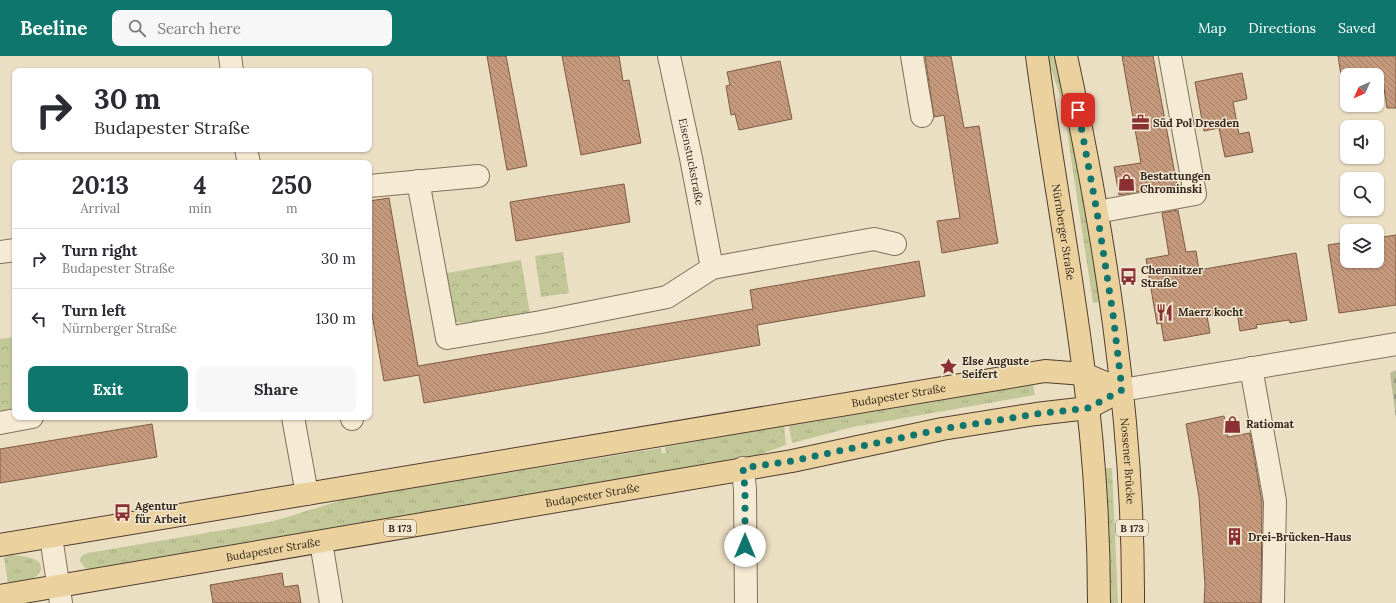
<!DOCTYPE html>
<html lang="en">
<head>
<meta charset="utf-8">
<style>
  body { margin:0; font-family:Lora,serif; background:#f7f7f7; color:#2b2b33; height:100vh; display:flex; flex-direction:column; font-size:15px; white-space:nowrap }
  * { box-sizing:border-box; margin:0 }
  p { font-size:13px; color:#7c7c81 }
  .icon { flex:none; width:22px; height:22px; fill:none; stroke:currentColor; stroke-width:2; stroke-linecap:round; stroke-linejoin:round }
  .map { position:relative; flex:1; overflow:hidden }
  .sheet { position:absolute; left:12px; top:104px; width:360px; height:260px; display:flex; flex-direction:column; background:#fff; border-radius:8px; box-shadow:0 1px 3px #0004 }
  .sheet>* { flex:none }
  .top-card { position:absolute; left:12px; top:12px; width:360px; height:84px; border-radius:8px; box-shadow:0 1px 3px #0004; background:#fff; color:#2b2b33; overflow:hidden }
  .needle { width:26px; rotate:225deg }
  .tools { position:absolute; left:1340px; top:12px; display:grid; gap:8px }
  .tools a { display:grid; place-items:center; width:44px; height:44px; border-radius:8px; background:#fff; box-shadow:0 1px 3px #0004; font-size:20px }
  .pin { position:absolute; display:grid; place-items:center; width:34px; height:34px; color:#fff; margin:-17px; border-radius:8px; box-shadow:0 2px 6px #0006 }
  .me { position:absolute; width:44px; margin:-22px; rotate:0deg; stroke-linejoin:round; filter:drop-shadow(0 0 3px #0008) }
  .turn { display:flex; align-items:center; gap:14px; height:84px; padding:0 16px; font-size:18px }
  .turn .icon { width:52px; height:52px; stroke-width:2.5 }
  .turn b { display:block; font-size:28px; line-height:34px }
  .eta { display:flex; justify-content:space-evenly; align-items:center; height:68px; text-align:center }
  .eta b { font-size:24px; font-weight:700; line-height:28px }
  .button { display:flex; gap:8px; margin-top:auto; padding:8px 16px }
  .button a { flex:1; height:46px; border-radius:8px; background:#0f766e; color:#fff; font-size:16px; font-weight:700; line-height:46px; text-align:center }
  .button a+a { background:#f7f7f7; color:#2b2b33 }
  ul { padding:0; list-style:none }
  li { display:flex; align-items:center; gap:12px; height:60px; padding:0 16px; border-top:1px solid #e1e1e2 }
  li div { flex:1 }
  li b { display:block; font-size:15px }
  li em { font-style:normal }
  header { display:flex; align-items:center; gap:24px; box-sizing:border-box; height:56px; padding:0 20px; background:#0f766e; color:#fff }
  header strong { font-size:19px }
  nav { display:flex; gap:22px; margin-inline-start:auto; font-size:14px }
  .search { width:280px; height:36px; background:#f7f7f7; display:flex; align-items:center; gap:10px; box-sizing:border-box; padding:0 14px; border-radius:8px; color:#7c7c81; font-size:15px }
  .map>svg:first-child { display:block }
</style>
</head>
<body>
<header>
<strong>Beeline</strong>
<div class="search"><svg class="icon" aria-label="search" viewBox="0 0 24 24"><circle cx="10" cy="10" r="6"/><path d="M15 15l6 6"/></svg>Search here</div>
<nav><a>Map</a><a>Directions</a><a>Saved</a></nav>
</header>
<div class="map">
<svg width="1396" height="547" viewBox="0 0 1396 547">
  <defs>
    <pattern id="grass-tufts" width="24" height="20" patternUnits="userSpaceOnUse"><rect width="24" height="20" fill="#c2c798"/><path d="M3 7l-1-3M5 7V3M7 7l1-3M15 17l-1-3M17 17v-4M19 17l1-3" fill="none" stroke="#a7ab83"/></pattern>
    <pattern id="cemetery-stones" width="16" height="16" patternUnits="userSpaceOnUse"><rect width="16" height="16" fill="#b8bc97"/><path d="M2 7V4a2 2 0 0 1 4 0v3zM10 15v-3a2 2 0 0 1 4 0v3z" fill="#96997b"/></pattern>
    <pattern id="park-crowns" width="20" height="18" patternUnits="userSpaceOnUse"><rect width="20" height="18" fill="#c2c798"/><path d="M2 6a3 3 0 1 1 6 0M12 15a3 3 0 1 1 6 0" fill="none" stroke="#a7ab83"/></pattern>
    <pattern id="building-back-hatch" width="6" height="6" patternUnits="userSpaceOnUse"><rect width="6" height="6" fill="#c5997c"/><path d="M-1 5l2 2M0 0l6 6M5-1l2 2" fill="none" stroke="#a17d65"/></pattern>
  </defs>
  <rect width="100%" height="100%" fill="#eadec3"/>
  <path fill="url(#grass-tufts)" d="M1047,0h9l46,246 -9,1 -26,-172 -6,-32z
    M1033,329l2,10 -182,32 -61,16 -3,-17z
    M784,370l2,19 -36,13 -662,111 -3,-1 -5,-7c0,-5 4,-7 8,-8l182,-31c26,-7 51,-16 77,-23l314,-51 1,5h4l-1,-6z
    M1105,412h7l6,135h-7z
    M12,499c8,1 31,2 29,14 -1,3 -3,6 -6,8 -7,5 -19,4 -27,6l-4,-26z"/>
  <path fill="url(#cemetery-stones)" d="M1396,314v48l-6,-45z"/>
  <path fill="url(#park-crowns)" d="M563,196l6,41 -28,4 -6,-41z
    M521,204l9,54 -69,9 -6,-2 -14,-47z
    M15,281v75l-15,3v-76z"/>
  <path fill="url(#building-back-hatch)" stroke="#7f5a43" d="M487,0h19l21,110 -20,4z
    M562,0h57l4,25 6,-1 12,63 -60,12z
    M925,0h26l13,72 15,-2 19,117 -56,10 -5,-32 23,-3 -16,-103 -10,2z
    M1122,0h31l24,129 -58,10 -5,-28 27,-4z
    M1338,0h58v52h-9l-5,-33h-41z
    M780,5l12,58 -53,11 -4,-16 -4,1 -5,-29 4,-1 -3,-13z
    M1242,17l5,26 -14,3 6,32 10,-2 4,20 -28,5 -6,-29 -15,3 -9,-49z
    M624,128l6,38 -114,19 -6,-39z
    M389,142l29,168 335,-57 -3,-19 169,-29 6,35 -168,29 3,20 -336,58 -5,-28 -35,6 -15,-83v-97z
    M1178,154l8,42 10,-1 3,19 97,-17 11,67 -17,3 -1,-3 -33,5 1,3 -17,3 -3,-19 -30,4 3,17 -46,8 -3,-18 -4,1 -11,-65 23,-4 -7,-42z
    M1396,179v70l-57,8 -11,-68 19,-3v19h30v-23z
    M1224,360l4,21 22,-4 12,69 -1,101h-57l1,-18 -6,-88 -13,-73z
    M152,368l5,33 -157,26v-34z
    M282,517l2,14 14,-2 3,18h-88l-3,-18z"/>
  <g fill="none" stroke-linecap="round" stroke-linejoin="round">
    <defs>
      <g id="minor">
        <path d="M230,0l2,15"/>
        <path id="s1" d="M669,0l22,102 21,110"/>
        <path d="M912,0l10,60"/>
        <path d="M246,93l3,14"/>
        <path d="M418,125l29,157 94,-16 126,-25 45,-29 162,-29 21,5"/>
        <path d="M369,130l109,-10"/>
        <path d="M1097,156l98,-18 -25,-138"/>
        <path d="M0,196l15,-2"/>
        <path d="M1251,312l24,133 -2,102"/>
        <path d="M1122,334l274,-46"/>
        <path d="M293,361l14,77"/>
        <path d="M352,361v2"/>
        <path d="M0,367l32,-6"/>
        <path d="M743,412l2,22 1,113"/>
        <path d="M51,481l10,66"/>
        <path d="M321,486l10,61"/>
      </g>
      <g id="major">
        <path id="s2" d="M1037,0c14,106 34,211 47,317 10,77 15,153 15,230"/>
        <path id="s3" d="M1066,0c39,180 68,363 67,547"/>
        <path id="s4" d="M0,489l1045,-174 39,3 38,16"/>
        <path id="s5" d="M0,540l792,-135 150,-32 94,-15 52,-6 34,-18"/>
      </g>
    </defs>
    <use href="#minor" stroke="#82705b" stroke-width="24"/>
    <use href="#major" stroke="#503e2f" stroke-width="24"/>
    <use href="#minor" stroke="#f5ebd5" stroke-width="22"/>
    <use href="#major" stroke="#ead19e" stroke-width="22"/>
  </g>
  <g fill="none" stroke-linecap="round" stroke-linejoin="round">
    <path stroke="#0f766e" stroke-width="7" stroke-dasharray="0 12.6" d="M745,490v-56l-2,-22 49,-7 150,-32 94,-15 52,-6 34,-18 -9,-76 -16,-102 -19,-102"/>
  </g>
  <defs>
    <symbol id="office-bare" viewBox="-9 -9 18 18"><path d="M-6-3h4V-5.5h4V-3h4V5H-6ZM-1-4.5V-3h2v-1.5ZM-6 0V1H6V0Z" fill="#8c3133" stroke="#f2e8d2" stroke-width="2.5" paint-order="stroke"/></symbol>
    <symbol id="shop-bare" viewBox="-9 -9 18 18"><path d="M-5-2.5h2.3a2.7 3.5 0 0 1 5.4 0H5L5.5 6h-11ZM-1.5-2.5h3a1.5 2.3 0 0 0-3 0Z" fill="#8c3133" stroke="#f2e8d2" stroke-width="2.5" paint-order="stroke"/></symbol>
    <symbol id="bus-bare" viewBox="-9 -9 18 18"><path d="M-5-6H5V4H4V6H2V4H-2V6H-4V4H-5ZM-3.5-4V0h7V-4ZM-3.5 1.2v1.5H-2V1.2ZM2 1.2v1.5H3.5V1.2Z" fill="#8c3133" stroke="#f2e8d2" stroke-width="2.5" paint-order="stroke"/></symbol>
    <symbol id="restaurant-bare" viewBox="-9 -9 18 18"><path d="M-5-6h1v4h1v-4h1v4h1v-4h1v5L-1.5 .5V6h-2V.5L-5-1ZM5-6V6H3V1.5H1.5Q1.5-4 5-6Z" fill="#8c3133" stroke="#f2e8d2" stroke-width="2.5" paint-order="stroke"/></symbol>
    <symbol id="sight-bare" viewBox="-9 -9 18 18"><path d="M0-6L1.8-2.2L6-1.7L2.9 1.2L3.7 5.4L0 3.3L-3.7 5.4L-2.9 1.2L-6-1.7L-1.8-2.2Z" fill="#8c3133" stroke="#f2e8d2" stroke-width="2.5" paint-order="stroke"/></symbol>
    <symbol id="building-bare" viewBox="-9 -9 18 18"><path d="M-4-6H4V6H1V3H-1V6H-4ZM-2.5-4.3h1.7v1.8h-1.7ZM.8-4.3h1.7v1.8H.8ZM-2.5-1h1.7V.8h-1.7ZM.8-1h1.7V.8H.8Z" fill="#8c3133" stroke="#f2e8d2" stroke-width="2.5" paint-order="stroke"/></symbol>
  </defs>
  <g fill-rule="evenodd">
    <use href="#office-bare" x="1128" y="54" width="25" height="25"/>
    <use href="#shop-bare" x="1114" y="114" width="25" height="25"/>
    <use href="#bus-bare" x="1116" y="208" width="25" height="25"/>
    <use href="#restaurant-bare" x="1152" y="244" width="25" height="25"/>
    <use href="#sight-bare" x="936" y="298" width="25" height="25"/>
    <use href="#shop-bare" x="1220" y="356" width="25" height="25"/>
    <use href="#bus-bare" x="110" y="444" width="25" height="25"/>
    <use href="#building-bare" x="1222" y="468" width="25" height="25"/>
  </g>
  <g text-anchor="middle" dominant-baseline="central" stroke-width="3" stroke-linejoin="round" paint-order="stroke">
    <g fill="#f2e8d2" stroke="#6d6254" stroke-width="1">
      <rect x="384" y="464" width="32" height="16" rx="3"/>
      <rect x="1116" y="464" width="32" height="16" rx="3"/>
    </g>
    <g font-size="10" font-weight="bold" fill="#34281e">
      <text x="400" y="472">B 173</text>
      <text x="1132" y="472">B 173</text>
    </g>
    <g font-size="11" font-weight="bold" fill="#34281e" stroke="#f2e8d2" text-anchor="start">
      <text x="1153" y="67">Süd Pol Dresden</text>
      <text x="1140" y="120">Bestattungen<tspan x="1140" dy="13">Chrominski</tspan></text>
      <text x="1141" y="214">Chemnitzer<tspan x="1141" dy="13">Straße</tspan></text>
      <text x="1178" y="256">Maerz kocht</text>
      <text x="962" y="305">Else Auguste<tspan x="962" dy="13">Seifert</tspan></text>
      <text x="1246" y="368">Ratiomat</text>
      <text x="135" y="450">Agentur<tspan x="135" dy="13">für Arbeit</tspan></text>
      <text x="1248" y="481">Drei-Brücken-Haus</text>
    </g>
    <g font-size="11" fill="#34281e" stroke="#f2e8d2">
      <text stroke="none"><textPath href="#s1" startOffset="108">Eisenstuckstraße</textPath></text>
      <text stroke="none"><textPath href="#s2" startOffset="178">Nürnberger Straße</textPath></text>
      <text stroke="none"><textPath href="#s4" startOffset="911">Budapester Straße</textPath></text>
      <text stroke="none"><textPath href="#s3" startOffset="410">Nossener Brücke</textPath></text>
      <text stroke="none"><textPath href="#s5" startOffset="601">Budapester Straße</textPath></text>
      <text stroke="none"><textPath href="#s5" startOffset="277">Budapester Straße</textPath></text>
    </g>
  </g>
</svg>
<div class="tools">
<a><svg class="needle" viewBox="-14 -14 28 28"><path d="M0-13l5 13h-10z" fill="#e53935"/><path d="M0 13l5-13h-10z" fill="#7c7c81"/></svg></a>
<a><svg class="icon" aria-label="sound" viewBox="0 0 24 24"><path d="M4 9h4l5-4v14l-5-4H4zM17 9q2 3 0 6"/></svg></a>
<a><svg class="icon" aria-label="search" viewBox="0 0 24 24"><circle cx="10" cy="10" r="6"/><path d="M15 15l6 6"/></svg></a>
<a><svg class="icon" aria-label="layers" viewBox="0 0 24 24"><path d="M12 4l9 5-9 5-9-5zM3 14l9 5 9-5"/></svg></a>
</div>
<div class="pin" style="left:1078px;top:54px;background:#d93025"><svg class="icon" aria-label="arrive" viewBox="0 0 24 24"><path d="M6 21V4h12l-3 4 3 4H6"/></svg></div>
<svg class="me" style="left:745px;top:490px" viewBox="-20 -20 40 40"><circle r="19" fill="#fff"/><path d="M0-13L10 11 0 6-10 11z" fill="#0f766e"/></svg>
<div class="top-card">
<div class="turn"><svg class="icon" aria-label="right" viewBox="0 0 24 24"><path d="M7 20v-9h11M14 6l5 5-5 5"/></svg><div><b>30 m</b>Budapester Straße</div></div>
</div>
<section class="sheet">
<div class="eta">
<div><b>20:13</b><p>Arrival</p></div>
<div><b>4</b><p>min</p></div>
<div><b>250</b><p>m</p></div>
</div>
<ul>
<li><svg class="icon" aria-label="right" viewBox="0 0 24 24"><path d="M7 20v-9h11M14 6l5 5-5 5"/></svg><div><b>Turn right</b><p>Budapester Straße</p></div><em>30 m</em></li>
<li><svg class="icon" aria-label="left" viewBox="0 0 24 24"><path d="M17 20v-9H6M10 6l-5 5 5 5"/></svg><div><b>Turn left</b><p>Nürnberger Straße</p></div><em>130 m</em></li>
</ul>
<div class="button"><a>Exit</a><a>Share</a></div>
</section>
</div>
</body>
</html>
